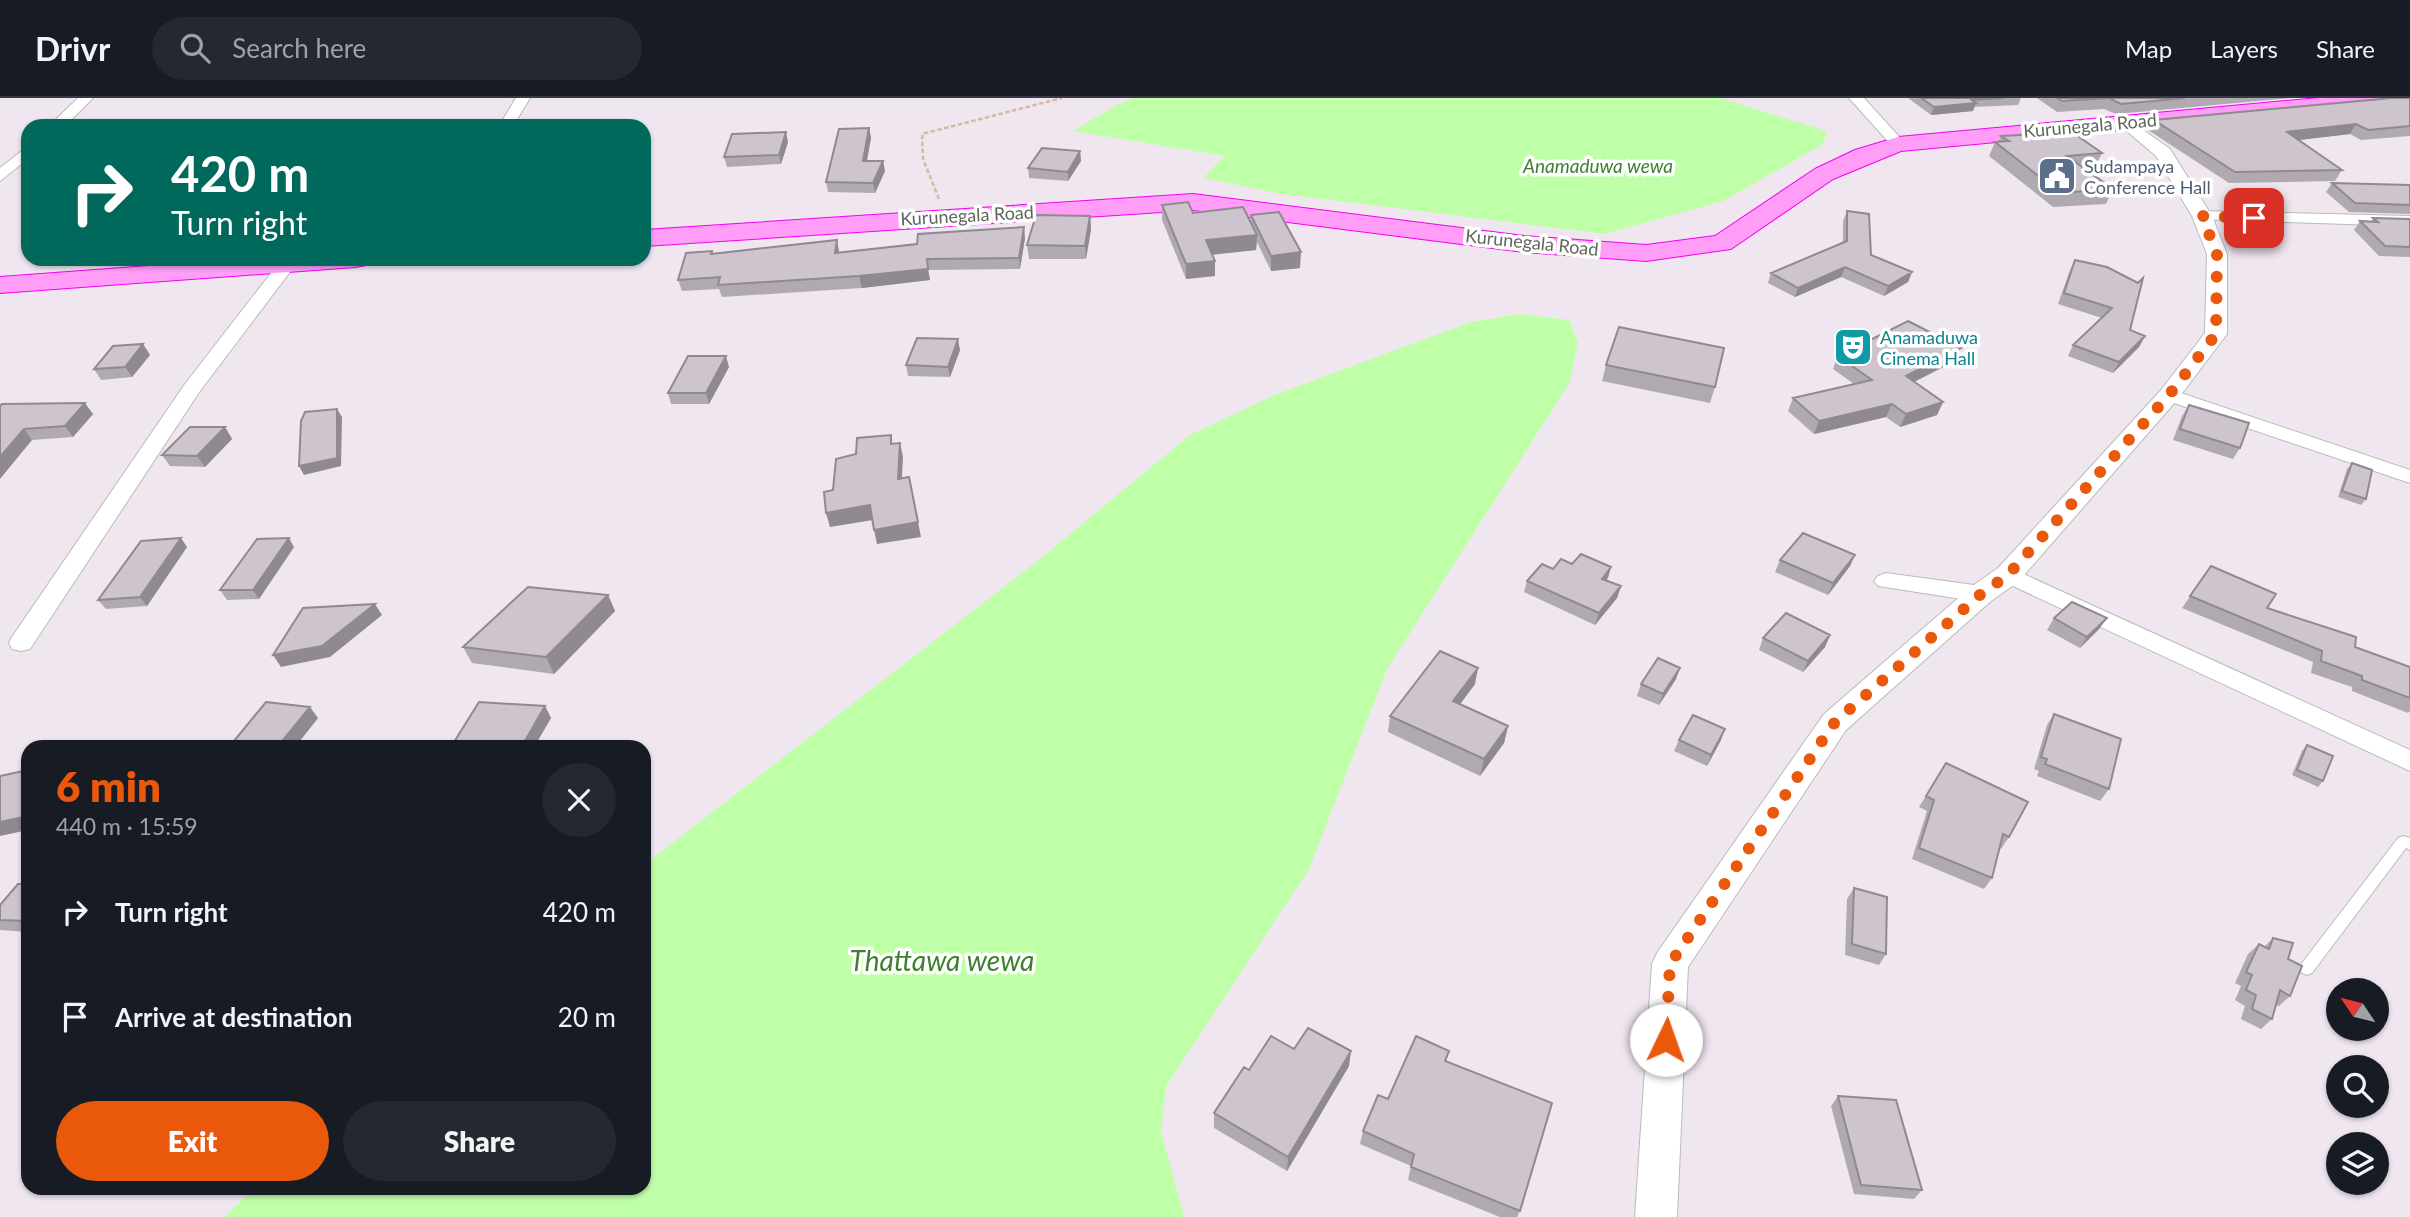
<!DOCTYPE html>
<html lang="en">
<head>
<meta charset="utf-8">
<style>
  body { margin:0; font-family:Lato,sans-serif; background:#242831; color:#f1f3f6; height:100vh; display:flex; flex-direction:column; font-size:26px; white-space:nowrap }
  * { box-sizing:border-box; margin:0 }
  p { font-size:23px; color:#9ea1a6 }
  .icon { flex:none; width:38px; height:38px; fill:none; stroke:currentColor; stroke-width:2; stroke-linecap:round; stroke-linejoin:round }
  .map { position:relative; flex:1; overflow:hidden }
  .panel { position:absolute; left:21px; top:642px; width:630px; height:455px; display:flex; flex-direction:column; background:#171b24; border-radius:21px; box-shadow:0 2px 5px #0004 }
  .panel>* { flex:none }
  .top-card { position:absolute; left:21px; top:21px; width:630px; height:147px; border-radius:21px; box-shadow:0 2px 5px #0004; background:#00695c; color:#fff; overflow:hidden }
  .needle { width:46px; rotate:305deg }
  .controls { position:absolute; left:2326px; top:880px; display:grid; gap:14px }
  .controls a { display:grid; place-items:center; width:63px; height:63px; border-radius:50%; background:#171b24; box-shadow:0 2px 5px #0004; font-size:35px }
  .pin { position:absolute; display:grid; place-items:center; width:60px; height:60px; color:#fff; margin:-30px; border-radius:14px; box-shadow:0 4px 10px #0006 }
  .me { position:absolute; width:77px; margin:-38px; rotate:3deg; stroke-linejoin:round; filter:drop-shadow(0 0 5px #0008) }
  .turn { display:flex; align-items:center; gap:24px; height:147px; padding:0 35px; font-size:32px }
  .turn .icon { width:91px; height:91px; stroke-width:2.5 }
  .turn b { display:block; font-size:49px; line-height:60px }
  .round { display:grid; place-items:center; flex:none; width:74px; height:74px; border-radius:37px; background:#242831 }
  .summary { display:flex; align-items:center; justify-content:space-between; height:119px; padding:0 35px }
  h1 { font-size:42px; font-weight:800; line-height:52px; color:#ea580c }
  .action { display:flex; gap:14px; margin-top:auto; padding:14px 35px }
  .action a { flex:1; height:80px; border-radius:42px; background:#ea580c; color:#fff; font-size:28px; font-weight:800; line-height:80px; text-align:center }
  .action a+a { background:#242831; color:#f1f3f6 }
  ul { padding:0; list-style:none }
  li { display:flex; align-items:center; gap:21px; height:105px; padding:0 35px }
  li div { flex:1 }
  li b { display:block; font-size:26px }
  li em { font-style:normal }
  header { display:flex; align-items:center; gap:42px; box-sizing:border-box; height:98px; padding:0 35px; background:#171b24; border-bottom:2px solid #363941 }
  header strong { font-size:33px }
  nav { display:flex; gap:38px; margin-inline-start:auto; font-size:24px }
  .search { width:490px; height:63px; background:#242831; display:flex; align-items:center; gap:18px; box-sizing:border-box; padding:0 24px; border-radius:38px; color:#9ea1a6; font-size:26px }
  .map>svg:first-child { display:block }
</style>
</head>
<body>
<header>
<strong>Drivr</strong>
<div class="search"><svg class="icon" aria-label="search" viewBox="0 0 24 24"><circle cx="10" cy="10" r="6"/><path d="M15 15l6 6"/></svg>Search here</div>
<nav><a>Map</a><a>Layers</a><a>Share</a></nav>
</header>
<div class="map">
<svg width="2410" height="1119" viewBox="0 0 2410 1119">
  <rect width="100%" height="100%" fill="#f0e6f0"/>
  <path fill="#bfffa7" d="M1135,0h585l107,33 -4,13 -100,57 -118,33 -323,-40 -79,-16 22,-22 -152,-25 46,-27z
    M1520,216l49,6 9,23 -8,39 -183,287 -78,200 -143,217 -5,45 23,86h-960l30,-29h390v-323l396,-306 150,-124 87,-41 194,-72z"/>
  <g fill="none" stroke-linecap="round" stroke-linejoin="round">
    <defs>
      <path id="service" d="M2403,738l7,2v12l-4,-2 -94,125 -5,2 -5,-2 -3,-5 3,-5 96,-125z"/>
      <path id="minor" d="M78,0h15l-28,28h-16z
        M516,0h14l-17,28h-14z
        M1849,0h15l39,43v6h-10z
        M28,48v13l-28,22v-13z
        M2202,113l208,5v10l-214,-7v-6z
        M288,161l8,5 -96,127 -170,258 -9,2 -9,-2 -3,-6 3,-6 173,-253 96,-124z
        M2169,291l241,81v13l-248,-84 -3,-4z
        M2008,469l402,183v21l-410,-191 -3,-5 3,-5z
        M1886,475l95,13 8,2 4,6 -4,6 -8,2 -103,-16 -4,-5 4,-5z"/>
      <path id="tertiary" d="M2125,19l45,32 42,67 15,38v80l-50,66 -159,182 -27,19 -145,129 -158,237 -11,250h-42l17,-253 5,-11 167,-239 147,-127 27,-19 163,-178 44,-57 2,-79 -15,-38 -36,-60 -40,-34z"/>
      <path id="trunk" d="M2319,0h84l-11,7 -491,46 -68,28 -102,70 -85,12 -122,-9 -331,-42 -549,36v-16l549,-36 331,42 122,9 69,-9 100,-67 40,-19 43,-13z
        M244,161h126l-4,6 -10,2 -356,26v-16z"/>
    </defs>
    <use href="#service" stroke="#b7bdb6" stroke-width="2"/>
    <use href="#minor" stroke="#b7bdb6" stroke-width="2"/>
    <use href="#tertiary" stroke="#b7bdb6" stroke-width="2"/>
    <use href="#trunk" stroke="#f200f6" stroke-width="2"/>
    <path stroke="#d1bc9e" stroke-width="2.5" stroke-dasharray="4.5 2.5" stroke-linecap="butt" d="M939,101l-16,-40 -1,-25 140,-36"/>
    <use href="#service" fill="#fff" fill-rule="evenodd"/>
    <use href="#minor" fill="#fff" fill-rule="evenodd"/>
    <use href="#tertiary" fill="#fff" fill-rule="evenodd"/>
    <use href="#trunk" fill="#ff9df7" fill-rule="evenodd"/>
  </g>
  <path fill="#b1a9b1" d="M1908,0h113l-3,7 -44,2 -1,4 -42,4z
    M2037,0h254l-175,16 -12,-5 -47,3z
    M2410,0v38l-49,4 -11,-6 -51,6 43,30 -7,11 -106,2 -81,-53 6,-10z
    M869,30l2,10 -4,23h16l2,10 -10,22 -47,-1 -2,-10z
    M2001,38l101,17 -7,14 -12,1 30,21 -7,15 -53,3 -64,-51 6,-14h3z
    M788,44l-7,22 -54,3 -3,-10z
    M1080,53l1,10 -13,20 -39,-3 -1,-10z
    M2332,85l78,2v29l-61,-2 -23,-20z
    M1162,107l31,8 58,10v-8l49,53 -29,3 -14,-29 -1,8 -44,5 3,21 -29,3 -24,-59z
    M1847,113l24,44 41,17 -4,10 -24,14 -43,-19 -46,20 -27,-14 3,-10 72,-30v-22z
    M1090,118l1,13 -5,30h-57l-2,-14z
    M2373,120l37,1v38l-31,-1 -25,-26 6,-9 11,1z
    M1025,140l-5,31 -92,1 2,10 -68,8 -140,9 -3,-8 -37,2 -4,-11 35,-26 126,-2z
    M2075,162l55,70 15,6 -6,11 -26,26 -45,-17 5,-11 29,-27 -44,-14 12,-34z
    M143,246l7,11 -18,22 -31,3 -7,-11z
    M1961,250l-6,13 -41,21 29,20 -6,13 -37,12 -14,-10 -72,17 -26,-23 5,-13 61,-14 -21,-15 5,-13z
    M960,252l-10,27 -42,-1 -2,-11z
    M1606,267l109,22 -5,16 -108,-22z
    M729,269l-20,37h-38l-3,-11z
    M2189,307l51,43 -7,11 -60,-19 9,-24z
    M0,308l93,8 -20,23 -41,3z
    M225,329l7,12 -27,28 -35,-1 -8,-11z
    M2352,365l14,36 -5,6 -23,-8 9,-28z
    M187,449l-40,59 -41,3 -8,-9z
    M294,449l-35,52 -32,1 -7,-10z
    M1855,457l-5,11 -22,29 -53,-23 5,-12z
    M1572,466l39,3 -5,13 15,6 -4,12 -22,27 -71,-33 3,-11 26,-12z
    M2211,468l56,42 88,39 55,20v44l-2,2 -56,-22v-4l-41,-14 2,-11 -131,-54z
    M608,497l7,16 -61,63 -82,-11 -9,-16z
    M2054,520h53l-8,11 -19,19 -33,-18z
    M1830,537l-5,12 -22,25 -44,-22 4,-12z
    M1676,581l-17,26 -22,-9 4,-12z
    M1475,586l-15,20 48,22 -4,17 -24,33 -92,-44 2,-16z
    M545,608l6,12 -17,29h-77l-3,-5z
    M2054,616l55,75 -9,12 -63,-25 2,-5 -5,-2 13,-44z
    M318,620l-23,29h-56l-5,-6z
    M1679,642h42l-14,26 -33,-15z
    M2307,647l16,36 -5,6 -26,-12 10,-24z
    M1946,665l63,74 -8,12 -1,-1 -8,30 -8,11 -72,-30 15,-48 -8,-4z
    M28,786v48l-28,-2v-25z
    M1854,790l32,66 -7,11 -34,-10 2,-56z
    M2273,840l15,21 2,37 -11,10 -3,-1 -4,14 -11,10 -20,-10 4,-13 -10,-6 6,-14 -6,-3 13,-29 11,-10 5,3z
    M1294,951l55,17 -62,105 -73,-43v-15l35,-43z
    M1449,953l-3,11 74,149 -3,6h-17l-92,-37 3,-14 -51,-22 3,-13 25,-32z
    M1838,998l84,94 -8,9 -60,-5 -23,-88z"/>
  <path fill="#908990" d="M1976,5l-3,8 -42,4 3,-8z
    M2356,26l-6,10 -69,8 6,-10z
    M869,30l2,10 -6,32 -2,-9z
    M646,31l3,8 -4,63 -1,-4v-33z
    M786,34l2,10 -7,22 -2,-9z
    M1080,53l1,10 -13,20v-9z
    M883,63l2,10 -10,22 -2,-10z
    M1090,118l1,13 -5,30 -1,-13z
    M1024,129l1,11 -5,31 -1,-11z
    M1257,137l-1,15 -50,5v-15z
    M837,142l2,11 -1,13 -3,-11z
    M1301,154l-1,16 -29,3v-15z
    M1215,163v15l-29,3v-15z
    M1845,169l-4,10 -46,20 3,-9z
    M928,171l2,11 -68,8 -3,-12z
    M1912,174l-4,10 -24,14 4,-10z
    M2145,238l-6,11 -26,26 6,-11z
    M958,241l2,11 -10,27 -2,-10z
    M143,246l7,11 -18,22 -7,-10z
    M1961,250l-6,13 -55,28 6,-13z
    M726,258l3,11 -20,37 -3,-11z
    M1943,304l-6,13 -37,12 6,-13z
    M85,305l8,11 -20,23 -8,-11z
    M1892,306l-6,13 -72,17 5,-13z
    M337,311l5,8 -1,49 -37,9 -5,-9z
    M225,329l7,12 -27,28 -8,-11z
    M24,331l8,11 -32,39v-22z
    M900,345l3,14 -2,37 -3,-15z
    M870,407l3,15 -43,7 -4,-14z
    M918,424l3,15 -44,7 -3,-14z
    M181,440l6,9 -40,59 -7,-9z
    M289,440l5,9 -35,52 -6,-9z
    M1855,457l-5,11 -22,29 5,-12z
    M1611,469l-3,11 -9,12 3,-11z
    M1621,488l-4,12 -22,27 4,-12z
    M608,497l7,16 -61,63 -8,-17z
    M375,506l7,11 -52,42 -49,10 -8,-12z
    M2107,520l-8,11 -19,19 7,-11z
    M1830,537l-5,12 -22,25 5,-11z
    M1478,570l-3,16 -25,34 3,-17z
    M1680,570l-4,11 -17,26 4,-11z
    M545,608l6,12 -17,29h-11l-1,-1z
    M310,609l8,11 -23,29h-14l-2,-2z
    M1508,628l-4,17 -24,33 4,-17z
    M1725,631l-4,11 -14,26 4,-11z
    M28,718v14l-28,6v-14z
    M1351,953l-2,15 -62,105 1,-14z"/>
  <path fill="#cec4ce" stroke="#908990" stroke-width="2" d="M1921,0h83l-32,2 4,3 -42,4z
    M2057,0h128l-64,6 -12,-6 -47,3z
    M2392,0h18v28l-42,4 -12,-6 -69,8 55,38 -107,2 -81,-52z
    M869,30l-6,33h20l-10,22 -47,-1 13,-53z
    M644,31h2l-2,34z
    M786,34l-7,23 -55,2 8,-23z
    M2072,34l30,21 -35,3 46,33 -53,4 -65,-51 14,-1 -8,-5z
    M1042,50l38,3 -12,21 -40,-4z
    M2332,85l78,2v20l-55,-2z
    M1188,104l5,11 50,-6 14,28 -51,5 9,21 -29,3 -24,-59z
    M1847,113l22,3 2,41 41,17 -24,14 -43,-19 -47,21 -27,-15 76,-32z
    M1279,114l22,40 -30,4 -20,-41z
    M1036,117l54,1 -5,30 -58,-1z
    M2373,120l37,1v28l-25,-1 -25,-25 18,1z
    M1024,129l-5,31 -92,1 1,10 -69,7 -141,9 2,-8 -42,3 8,-27 26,-2 -1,3 126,-14 -2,13 82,-9 1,-10z
    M2075,162l32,7 31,16 5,-5 -13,52 15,6 -26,26 -46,-17 39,-37 -48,-15z
    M1908,223l53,27 -55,28 37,26 -37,12 -14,-10 -73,17 -26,-23 79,-18 -34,-24z
    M1619,229l105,21 -9,39 -109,-22z
    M917,240l41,1 -10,28 -42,-2z
    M143,246l-18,23 -31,2 19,-23z
    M688,258h38l-20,37h-38z
    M85,305l-20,23 -41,3 -24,28v-51l2,-2z
    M2189,307l60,18 -9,25 -60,-19z
    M337,311v49l-38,8 2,-45 4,-9z
    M190,329h35l-28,29 -35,-1z
    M891,337v9l9,-1 -2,36 11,-2 9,45 -44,8 -4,-25 -44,8 -2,-21 9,-2 3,-31 20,-5 1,-16z
    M2352,365l20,7 -6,29 -24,-8z
    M1803,435l52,22 -22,28 -53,-23z
    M181,440l-41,59 -42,3 43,-59z
    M289,440l-36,52h-33l37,-51z
    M1581,456l30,13 -9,12 19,7 -22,27 -72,-32 15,-17 11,5 8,-10 11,5z
    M2211,468l65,28 -9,14 89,29 -1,10 55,20v31l-48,-18v-4l-41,-15 1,-10 -132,-55z
    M528,489l80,8 -62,62 -83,-10z
    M2072,504l35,16 -20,19 -33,-19z
    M375,506l-53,42 -49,9 30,-47z
    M1786,515l44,22 -22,26 -45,-23z
    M1440,553l38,17 -25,33 55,25 -24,33 -94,-43z
    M1658,560l22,10 -17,26 -22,-10z
    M266,604l44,5 -31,38 -45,-4z
    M479,604l66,4 -23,40 -68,-4z
    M2054,616l67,25 -12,50 -64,-25 2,-5 -6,-2z
    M1693,617l32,14 -14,26 -32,-15z
    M2307,647l26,11 -10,25 -26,-11z
    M1946,665l82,39 -19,35 -6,-3 -11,44 -73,-30 15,-48 -8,-4z
    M28,672v46l-28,6v-46z
    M18,786h10v37l-28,-1v-15z
    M1854,790l33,9 -1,57 -34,-10z
    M2273,840l20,5 -5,16 14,7 -12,30 -10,-6 -8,29 -20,-10 4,-14 -10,-5 6,-15 -6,-3 13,-28 10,5z
    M1308,930l43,23 -63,106 -74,-44 30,-46 5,3 22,-34 23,13z
    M1416,938l33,15 -4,10 107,42 -32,108 -109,-44 3,-13 -51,-23 15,-36 10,4z
    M1838,998l58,4 26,90 -61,-5z"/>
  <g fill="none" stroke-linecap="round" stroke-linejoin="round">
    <path stroke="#ea580c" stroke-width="12" stroke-dasharray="0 21.6" d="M1666,942l4,-76 165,-242 146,-128 27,-19 161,-180 47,-61 1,-80 -15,-38 52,2"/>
  </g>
  <defs>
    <symbol id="civic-square" viewBox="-11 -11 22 22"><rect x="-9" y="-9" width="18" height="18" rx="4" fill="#5c6f8a" stroke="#fff"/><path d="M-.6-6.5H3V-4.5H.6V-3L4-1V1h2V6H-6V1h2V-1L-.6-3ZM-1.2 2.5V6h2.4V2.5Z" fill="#fff"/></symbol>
    <symbol id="theatre-square" viewBox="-11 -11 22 22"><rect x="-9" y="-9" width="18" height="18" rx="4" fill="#0f9aa8" stroke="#fff"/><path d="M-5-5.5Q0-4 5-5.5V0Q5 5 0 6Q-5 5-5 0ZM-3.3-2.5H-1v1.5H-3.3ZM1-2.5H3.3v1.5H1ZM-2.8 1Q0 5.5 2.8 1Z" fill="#fff"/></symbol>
  </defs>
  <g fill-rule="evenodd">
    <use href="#civic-square" x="2035" y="56" width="44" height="44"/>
    <use href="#theatre-square" x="1831" y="227" width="44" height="44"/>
  </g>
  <g text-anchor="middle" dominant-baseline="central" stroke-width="7" stroke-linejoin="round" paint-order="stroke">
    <g font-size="18" fill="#5f675d" stroke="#fff">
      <text transform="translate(2090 27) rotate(-5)">Kurunegala Road</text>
      <text transform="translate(967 117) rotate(-3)">Kurunegala Road</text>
      <text transform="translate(1532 144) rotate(6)">Kurunegala Road</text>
    </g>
    <g font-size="18" fill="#4e5e75" stroke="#fff" text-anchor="start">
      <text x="2084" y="68">Sudampaya<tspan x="2084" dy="21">Conference Hall</tspan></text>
    </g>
    <g font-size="18" fill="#0d838f" stroke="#fff" text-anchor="start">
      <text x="1880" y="239">Anamaduwa<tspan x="1880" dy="21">Cinema Hall</tspan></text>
    </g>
    <g font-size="19" font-style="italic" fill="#3f7f2f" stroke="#fff">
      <text x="1598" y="67">Anamaduwa wewa</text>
    </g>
    <g font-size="28" font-style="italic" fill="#3f7f2f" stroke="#fff">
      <text x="942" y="862">Thattawa wewa</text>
    </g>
  </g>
</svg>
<div class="controls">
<a><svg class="needle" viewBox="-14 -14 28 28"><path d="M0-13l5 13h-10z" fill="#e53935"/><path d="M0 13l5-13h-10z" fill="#9ea1a6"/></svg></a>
<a><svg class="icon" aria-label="search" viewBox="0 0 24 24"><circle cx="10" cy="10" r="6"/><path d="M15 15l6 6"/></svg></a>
<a><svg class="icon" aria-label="layers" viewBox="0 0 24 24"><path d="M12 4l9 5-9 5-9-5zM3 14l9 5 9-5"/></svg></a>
</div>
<div class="pin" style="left:2254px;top:120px;background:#d93025"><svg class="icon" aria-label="arrive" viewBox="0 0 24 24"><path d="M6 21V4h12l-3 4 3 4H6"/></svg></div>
<svg class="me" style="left:1666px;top:942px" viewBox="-20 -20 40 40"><circle r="19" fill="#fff"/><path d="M0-13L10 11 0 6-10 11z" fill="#ea580c"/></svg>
<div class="top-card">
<div class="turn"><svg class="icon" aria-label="right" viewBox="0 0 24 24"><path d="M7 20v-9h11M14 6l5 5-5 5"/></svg><div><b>420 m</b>Turn right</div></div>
</div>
<section class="panel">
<div class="summary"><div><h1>6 min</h1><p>440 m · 15:59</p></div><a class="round"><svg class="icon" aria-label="close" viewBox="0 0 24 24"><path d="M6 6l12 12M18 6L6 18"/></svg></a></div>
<ul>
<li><svg class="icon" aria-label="right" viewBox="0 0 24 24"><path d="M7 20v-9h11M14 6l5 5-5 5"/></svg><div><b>Turn right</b></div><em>420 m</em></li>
<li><svg class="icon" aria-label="arrive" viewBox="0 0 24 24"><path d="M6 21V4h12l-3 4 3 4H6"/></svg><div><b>Arrive at destination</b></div><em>20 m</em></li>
</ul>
<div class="action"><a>Exit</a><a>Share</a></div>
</section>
</div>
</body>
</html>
